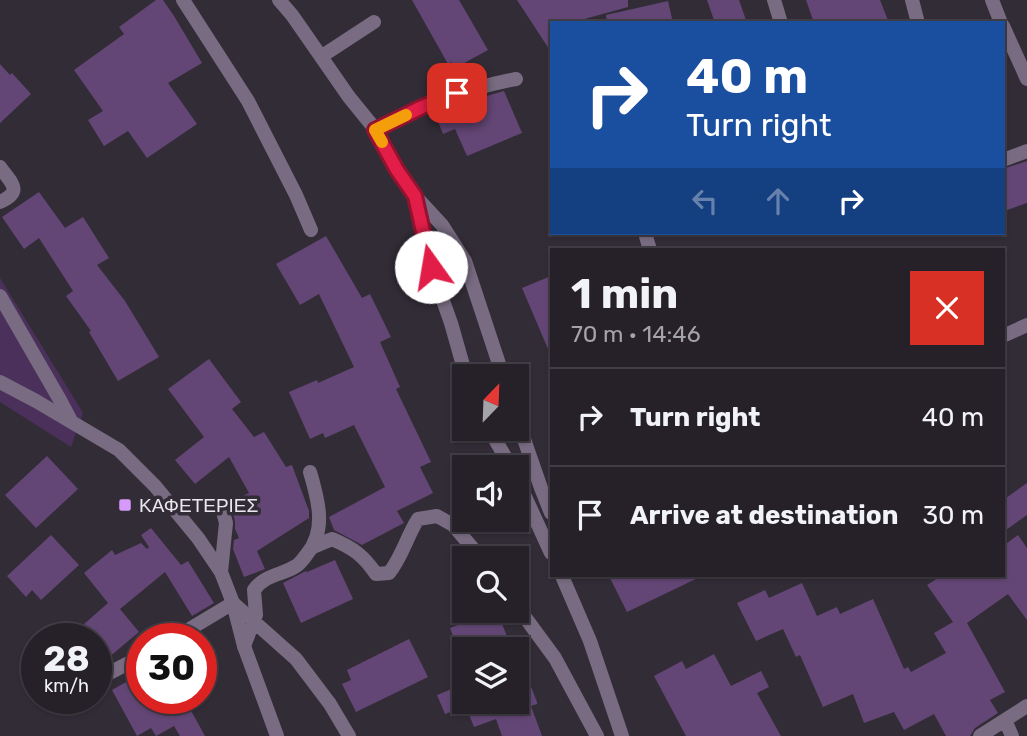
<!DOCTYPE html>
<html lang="en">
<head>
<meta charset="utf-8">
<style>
  body { margin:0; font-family:Rubik,sans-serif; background:#322e35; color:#f1f3f6; height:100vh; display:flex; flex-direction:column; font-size:26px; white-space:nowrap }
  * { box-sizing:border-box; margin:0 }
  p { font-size:23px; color:#a4a3a8 }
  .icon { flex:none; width:38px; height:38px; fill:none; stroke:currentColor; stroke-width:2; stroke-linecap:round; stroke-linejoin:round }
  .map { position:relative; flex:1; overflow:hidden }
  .sheet { position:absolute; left:550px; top:248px; width:455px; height:329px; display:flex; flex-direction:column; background:#262129; border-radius:0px; box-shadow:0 2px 5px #0004,0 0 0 2px #423e46 }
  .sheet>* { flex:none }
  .hud { position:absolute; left:550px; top:21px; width:455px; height:214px; border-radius:0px; box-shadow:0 2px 5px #0004,0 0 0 2px #423e46; background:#1a4fa0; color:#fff; overflow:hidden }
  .needle { width:46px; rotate:23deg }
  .tools { position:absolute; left:452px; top:364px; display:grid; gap:14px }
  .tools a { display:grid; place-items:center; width:77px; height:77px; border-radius:0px; background:#262129; box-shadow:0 2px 5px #0004,0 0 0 2px #423e46; font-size:35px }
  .speed { position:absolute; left:21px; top:623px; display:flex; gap:14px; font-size:35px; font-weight:700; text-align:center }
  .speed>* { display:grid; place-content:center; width:91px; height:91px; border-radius:50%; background:#262129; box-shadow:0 2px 5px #0004,0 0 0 2px #423e46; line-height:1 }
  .speed small { font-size:18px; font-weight:400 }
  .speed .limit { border:10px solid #d22; background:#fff; color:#111 }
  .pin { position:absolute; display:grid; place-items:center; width:60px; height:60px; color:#fff; margin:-30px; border-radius:14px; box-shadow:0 4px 10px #0006 }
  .me { position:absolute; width:77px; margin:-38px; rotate:347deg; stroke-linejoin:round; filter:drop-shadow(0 0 5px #0008) }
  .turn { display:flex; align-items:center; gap:24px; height:147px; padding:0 21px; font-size:32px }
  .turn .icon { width:91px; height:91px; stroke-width:2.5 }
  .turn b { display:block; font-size:49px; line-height:60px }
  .lanes { display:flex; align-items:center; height:66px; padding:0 21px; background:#0003; justify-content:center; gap:35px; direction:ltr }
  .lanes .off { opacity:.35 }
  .round { display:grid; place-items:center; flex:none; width:74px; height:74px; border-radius:0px; background:#322e35 }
  .headline { display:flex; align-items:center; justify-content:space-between; height:119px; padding:0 21px }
  h1 { font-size:42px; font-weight:700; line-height:52px }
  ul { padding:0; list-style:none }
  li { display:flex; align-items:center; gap:21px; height:98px; padding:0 21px; border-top:2px solid #423e46 }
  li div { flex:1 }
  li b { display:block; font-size:26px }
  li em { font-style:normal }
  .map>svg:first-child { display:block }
</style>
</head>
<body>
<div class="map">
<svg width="1027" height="736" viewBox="0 0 1027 736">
  <rect width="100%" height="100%" fill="#322c37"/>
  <path fill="#4b305b" d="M0,278l83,135 -12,34 -71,-45z"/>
  <path fill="#634675" d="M156,0h7l11,16 28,47 -34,20 29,41 -50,34 -19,-27 -24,15 -16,-26 15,-9 -29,-41 50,-36 -5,-7z
    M412,0h47l29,50 -33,18 -4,-6 -3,2z
    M517,0h111v7l-58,16h-19v29z
    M707,0h32l8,23h-32z
    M806,0h74l9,23h-75z
    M668,1l5,22h-66l-1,-8z
    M0,64l10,11 2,-2 19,21 -31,29z
    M504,91l18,42 -55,23 -12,-27 -12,5 -8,-20 30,-12z
    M1027,161v42l-20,7 -4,-12v-29z
    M39,192l26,36 18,-11 26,41 -12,7 28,36 34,56 -41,24 -29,-49 2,-1 -25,-35 7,-5 -34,-53 -15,11 -22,-32z
    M326,236l36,62 8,-4 21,43 -11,5 20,45 -4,2 35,73 -11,5 13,26 -36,18 7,12 -42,22 -28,-15 -5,-13 56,-30 -31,-62 -29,13 -2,-5 -13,6 -21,-47 28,-12 1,3 36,-16 -35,-73 -19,11 -24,-41z
    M551,276v80l-29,-68z
    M209,359l32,43 -9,7 22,28 10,-5 22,35 6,-2 17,46v7l-52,33 8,18 -21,8 -11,-28 1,-9 5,-2 -4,-9v-8l-5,-19 19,-9 -20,-36 -34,27 -20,-24 29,-23 -36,-48z
    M47,456l31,33 -42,39 -31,-33z
    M1027,483v32l-24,17v-32z
    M151,528l30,37 7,-4 26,42 -22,13 -27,-44 -45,37 19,23 -43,36v-29h-29l41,-36 -24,-30 28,-23 3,5 26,-12 6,6 2,-2 -8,-12z
    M51,535l28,30 -38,35 -9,-10 -6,7 -19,-21z
    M1018,535l9,13v72l-19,-26 -41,29 38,69 -15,8 8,13 -23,15 -5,8h-24l-12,-22 -30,16 -10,-18 -30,11 -11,-29 -30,13 -23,-52 -4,2 -13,-28 -27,12 -19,-38 28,-13 4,8 33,-15 15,33 20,-9 3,7 33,-15 31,70 4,-2 3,5 35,-19 -12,-20 19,-11 -26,-37 14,-9h62v-30z
    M335,560l18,39 -52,24 -18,-40 23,-12 1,1z
    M609,576h93l-75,36z
    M494,611h3l15,38h-54l-8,-21z
    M409,639l19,38 -72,35 -14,-28 9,-4 -4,-10z
    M518,653l19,49v2l-6,2 11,30h-40l-6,-17 -22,8 -10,-25v5l-19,7 -8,-19 27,-11v18h52v-48z
    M714,654l17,32 30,-15 8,16 -12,6 24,43h-95l-32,-60 28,-15 4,8z
    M142,673v25h42l21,38h-25l-6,-10 -18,10 -5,-8 -14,8 -25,-46z"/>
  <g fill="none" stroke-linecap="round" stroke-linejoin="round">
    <path stroke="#796c82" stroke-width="14" d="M183,0l65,101 48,94 15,35
      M279,0l13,15 57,82 26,32 22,41 18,26 16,71 20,56 15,53
      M774,0l7,23
      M912,0l6,23
      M322,56l52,-34
      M375,129c46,-21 91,-41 141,-50
      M1003,160l24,-9
      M0,167c11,16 24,24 0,35
      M417,198l25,27 23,36 38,115
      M645,233l5,17
      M0,296l60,104 11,21
      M1003,336l24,-11
      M516,416l25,72 10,25
      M489,429l22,38
      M516,477l35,76
      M313,547l19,-8c21,9 31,16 44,35l13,-1c13,-16 18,-37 29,-54l19,-3 16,9 28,33
      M221,572l5,-49 -4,-15
      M562,576l28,65 32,95
      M516,605l39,53 42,78
      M173,639l60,-36 63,56 34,45 19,32
      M244,646l12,-31 -2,-25c10,-15 28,-15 42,-24 4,-2 8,-8 11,-12 20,-24 11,-55 3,-82
      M96,680l46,-24
      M50,704l11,-6
      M1005,720l7,16
      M980,736l47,-30"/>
    <path stroke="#796c82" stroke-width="14" d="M992,0l9,23
      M1003,26l24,53
      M0,382l36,19 83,49 36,36 43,52 23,34 12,31 11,43 33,90"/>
  </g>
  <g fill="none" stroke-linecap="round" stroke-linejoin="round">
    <defs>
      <path id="route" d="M431,267l-16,-71 -18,-26 -22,-40 47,-23 35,-14"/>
    </defs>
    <use href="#route" stroke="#92132f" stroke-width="18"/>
    <use href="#route" stroke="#e11d48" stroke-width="12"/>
    <path stroke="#f59e0b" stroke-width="12" d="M382,142l-7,-12 31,-15"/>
  </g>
  <rect fill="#d69bfa" stroke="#322c37" stroke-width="2.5" x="118" y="498" width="14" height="14" rx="3.5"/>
  <g text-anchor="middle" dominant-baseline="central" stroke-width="7" stroke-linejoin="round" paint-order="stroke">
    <g font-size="19" fill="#ece8ef" stroke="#322c37" text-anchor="start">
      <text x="139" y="505">ΚΑΦΕΤΕΡΙΕΣ</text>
    </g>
  </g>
</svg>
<div class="tools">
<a><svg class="needle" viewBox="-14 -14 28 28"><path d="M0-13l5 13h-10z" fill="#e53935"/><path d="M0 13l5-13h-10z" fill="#a4a3a8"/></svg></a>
<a><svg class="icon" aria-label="sound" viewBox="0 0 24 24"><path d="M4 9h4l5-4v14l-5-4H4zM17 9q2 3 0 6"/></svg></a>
<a><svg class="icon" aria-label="search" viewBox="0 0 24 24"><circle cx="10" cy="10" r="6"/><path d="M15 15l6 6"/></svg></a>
<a><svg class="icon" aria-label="layers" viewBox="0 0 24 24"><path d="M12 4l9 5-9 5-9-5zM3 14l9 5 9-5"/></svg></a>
</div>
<div class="speed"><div>28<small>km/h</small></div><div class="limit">30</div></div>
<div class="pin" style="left:457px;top:93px;background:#d93025"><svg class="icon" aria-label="arrive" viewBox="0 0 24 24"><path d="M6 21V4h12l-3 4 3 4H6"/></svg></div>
<svg class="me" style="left:431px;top:267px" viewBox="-20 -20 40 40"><circle r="19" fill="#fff"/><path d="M0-13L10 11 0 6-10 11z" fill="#e11d48"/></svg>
<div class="hud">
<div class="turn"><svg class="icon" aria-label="right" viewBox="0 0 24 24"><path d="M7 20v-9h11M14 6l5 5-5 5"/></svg><div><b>40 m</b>Turn right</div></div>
<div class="lanes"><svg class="icon off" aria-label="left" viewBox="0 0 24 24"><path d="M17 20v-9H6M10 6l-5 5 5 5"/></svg><svg class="icon off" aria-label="ahead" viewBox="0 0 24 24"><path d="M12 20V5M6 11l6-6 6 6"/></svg><svg class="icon" aria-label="right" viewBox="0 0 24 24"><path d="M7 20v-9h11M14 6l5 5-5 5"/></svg></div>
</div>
<section class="sheet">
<div class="headline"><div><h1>1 min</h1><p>70 m · 14:46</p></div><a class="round" style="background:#d93025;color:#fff"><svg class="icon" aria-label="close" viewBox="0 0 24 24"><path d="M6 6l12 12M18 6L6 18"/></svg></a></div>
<ul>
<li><svg class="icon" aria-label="right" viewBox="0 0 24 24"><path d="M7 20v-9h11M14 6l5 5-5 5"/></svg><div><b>Turn right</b></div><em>40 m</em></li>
<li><svg class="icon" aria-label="arrive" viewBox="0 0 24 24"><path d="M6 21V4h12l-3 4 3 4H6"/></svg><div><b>Arrive at destination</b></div><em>30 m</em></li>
</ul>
</section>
</div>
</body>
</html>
